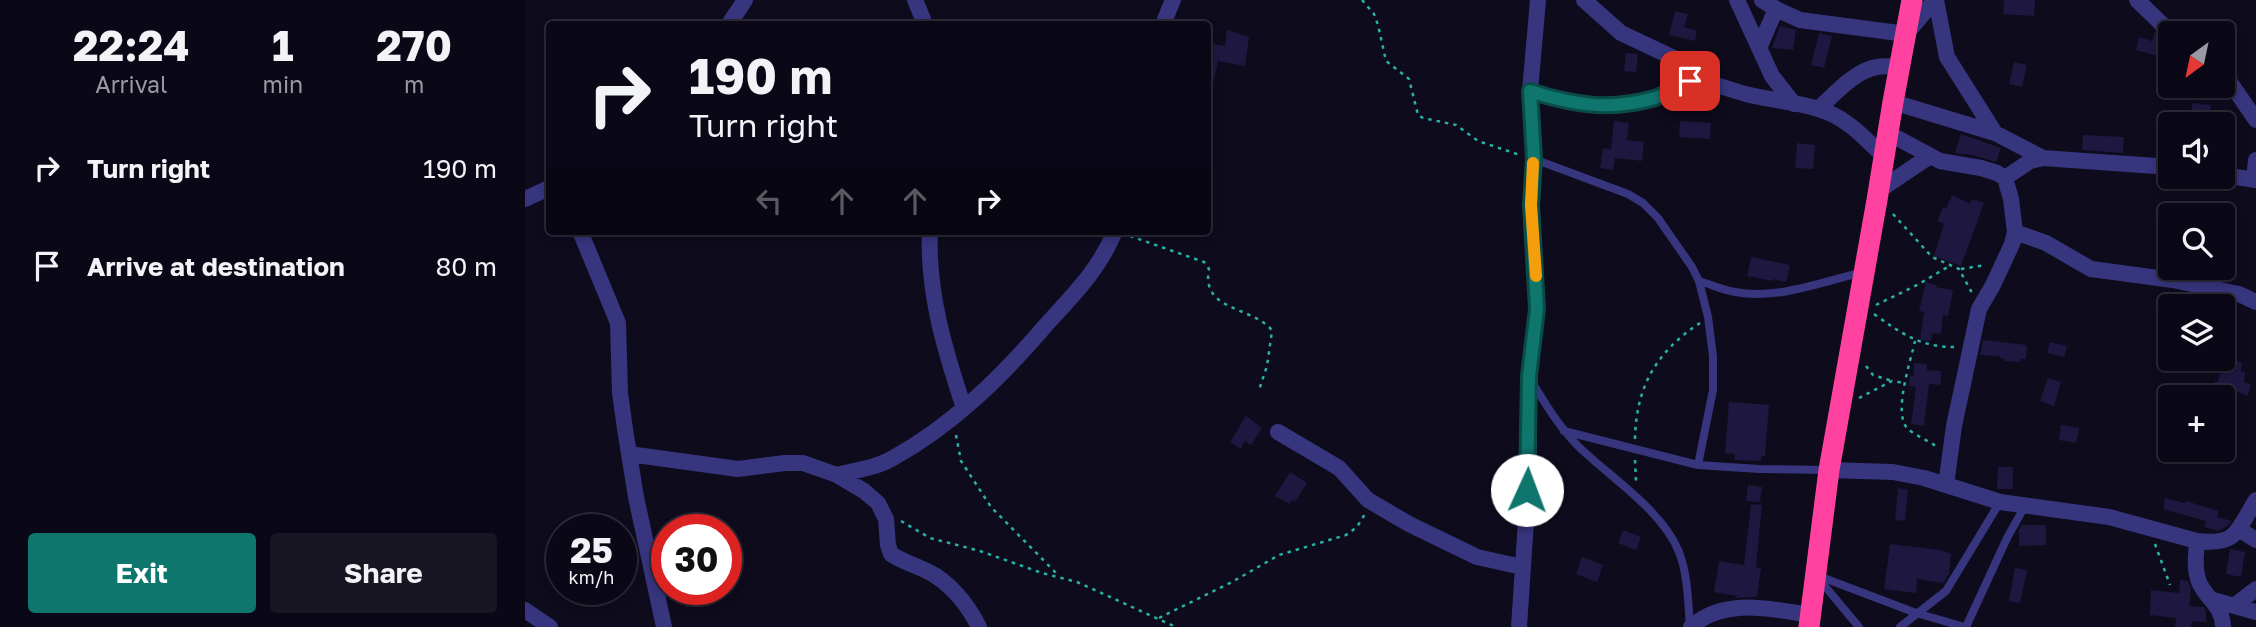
<!DOCTYPE html>
<html lang="en">
<head>
<meta charset="utf-8">
<style>
  body { margin:0; font-family:"Golos Text",sans-serif; background:#181623; color:#f1f3f6; height:100vh; display:flex; flex-direction:column; font-size:26px; white-space:nowrap }
  * { box-sizing:border-box; margin:0 }
  p { font-size:23px; color:#999aa1 }
  .icon { flex:none; width:38px; height:38px; fill:none; stroke:currentColor; stroke-width:2; stroke-linecap:round; stroke-linejoin:round }
  .map { position:relative; flex:1; overflow:hidden }
  .panel { display:flex; flex-direction:column; background:#0a0816; width:525px }
  .panel>* { flex:none }
  .hud { position:absolute; left:21px; top:21px; width:665px; height:214px; border-radius:7px; box-shadow:0 4px 10px #0003,0 0 0 2px #2a2935; background:#0a0816; color:#f1f3f6; overflow:hidden }
  .needle { width:46px; rotate:213deg }
  .controls { position:absolute; left:1633px; top:21px; display:grid; gap:14px }
  .controls a { display:grid; place-items:center; width:77px; height:77px; border-radius:7px; background:#0a0816; box-shadow:0 4px 10px #0003,0 0 0 2px #2a2935; font-size:35px }
  .speed { position:absolute; left:21px; top:514px; display:flex; gap:14px; font-size:35px; font-weight:700; text-align:center }
  .speed>* { display:grid; place-content:center; width:91px; height:91px; border-radius:50%; background:#0a0816; box-shadow:0 4px 10px #0003,0 0 0 2px #2a2935; line-height:1 }
  .speed small { font-size:18px; font-weight:400 }
  .speed .limit { border:10px solid #d22; background:#fff; color:#111 }
  .pin { position:absolute; display:grid; place-items:center; width:60px; height:60px; color:#fff; margin:-30px; border-radius:14px; box-shadow:0 4px 10px #0006 }
  .me { position:absolute; width:77px; margin:-38px; rotate:2deg; stroke-linejoin:round; filter:drop-shadow(0 0 5px #0008) }
  .turn { display:flex; align-items:center; gap:24px; height:147px; padding:0 28px; font-size:32px }
  .turn .icon { width:91px; height:91px; stroke-width:2.5 }
  .turn b { display:block; font-size:49px; line-height:60px }
  .lanes { display:flex; align-items:center; height:66px; padding:0 28px; background:#0003; justify-content:center; gap:35px; direction:ltr }
  .lanes .off { opacity:.35 }
  .eta { display:flex; justify-content:space-evenly; align-items:center; height:119px; text-align:center }
  .eta b { font-size:42px; font-weight:700; line-height:49px }
  .primary-button { display:flex; gap:14px; margin-top:auto; padding:14px 28px }
  .primary-button a { flex:1; height:80px; border-radius:7px; background:#0f766e; color:#fff; font-size:28px; font-weight:700; line-height:80px; text-align:center }
  .primary-button a+a { background:#181623; color:#f1f3f6 }
  ul { padding:0; list-style:none }
  li { display:flex; align-items:center; gap:21px; height:98px; padding:0 28px }
  li div { flex:1 }
  li b { display:block; font-size:26px }
  li em { font-style:normal }
  main { display:flex; flex:1; min-height:0 }
  .map>svg:first-child { display:block }
</style>
</head>
<body>
<main>
<section class="panel">
<div class="eta">
<div><b>22:24</b><p>Arrival</p></div>
<div><b>1</b><p>min</p></div>
<div><b>270</b><p>m</p></div>
</div>
<ul>
<li><svg class="icon" aria-label="right" viewBox="0 0 24 24"><path d="M7 20v-9h11M14 6l5 5-5 5"/></svg><div><b>Turn right</b></div><em>190 m</em></li>
<li><svg class="icon" aria-label="arrive" viewBox="0 0 24 24"><path d="M6 21V4h12l-3 4 3 4H6"/></svg><div><b>Arrive at destination</b></div><em>80 m</em></li>
</ul>
<div class="primary-button"><a>Exit</a><a>Share</a></div>
</section>
<div class="map">
<svg width="1731" height="627" viewBox="0 0 1731 627">
  <rect width="100%" height="100%" fill="#0e0b1d"/>
  <path fill="#1e173f" d="M1479,0h31l-1,16 -31,-2z
    M1150,11l13,3 -4,13 13,4 -2,10 -26,-6z
    M1255,26l16,4 -3,20 -21,-2z
    M702,30l22,7 -4,29 -27,-5 -5,24 -6,-1v-41l18,3z
    M1630,32l11,10 -4,15 -26,-7 3,-13 13,4z
    M1294,33l13,3 -8,32 -13,-3z
    M1101,53l12,1 -2,18 -12,-1z
    M1489,62l13,3 -5,22 -13,-3z
    M1667,103l19,2 -2,19h-16v-6h-2z
    M1089,121l15,2 -2,17 17,2 -2,19 -27,-3 -2,12 -13,-2 3,-20 8,1z
    M1155,121l31,2 -1,16 -31,-2z
    M1436,134l40,14 -5,14 -24,-7 -17,-2z
    M1558,135l41,2 -1,16 -41,-3z
    M1272,143l18,2 -2,24 -18,-1z
    M1427,195l18,9 2,-5 12,4 -23,63 -27,-10 10,-32 -7,-3 6,-14 3,2z
    M1226,257l39,8 -4,17 -13,-3v2l-26,-5z
    M1401,282l10,3v2l17,3 -5,26 -5,-1 -2,19 -9,-1 -1,8 -11,-1 4,-28 -5,-1z
    M1458,340l44,5 -1,14h-5l-1,3 -15,-1v-2l-5,-1v-2l-20,-1z
    M1525,342l17,4 -3,11 -17,-4z
    M1698,358l19,4 -1,9 4,1 -1,10 7,3 -4,11 -17,-7 -2,10 -16,-5 3,-13 3,1z
    M1389,363l13,1v6l14,1v14l-12,-1 -5,42 -13,-2 5,-37 -7,-1 1,-11 4,1z
    M1523,378l13,4 -7,24 -14,-5z
    M1204,402l40,3 -4,51h-4v5l-27,-1 1,-6 -10,-1z
    M721,416l16,12 -11,17 -6,-4 -4,8 -11,-7z
    M1536,425l18,3 -3,15 -17,-3z
    M1473,467h15v22h-16z
    M765,472l17,11 -12,19 -3,-2 -2,4 -15,-8z
    M1223,485l14,2 -2,15 -14,-1z
    M1373,488l10,2 -3,31 -10,-1z
    M1640,498l19,5 2,-2 33,10 -2,6 15,4 -5,5 -8,5 -15,-4 2,-6 -43,-12z
    M1226,504l11,1 -6,62 5,1 -4,29 -21,1 1,-2 -23,-4 5,-31 25,4z
    M1497,525h24v20l-27,1v-16z
    M1098,530l18,7 -5,13 -18,-7z
    M1365,544l50,6 11,4 -2,20 -6,9 -26,-4 -1,14 -32,-4z
    M1705,549l15,3 -4,25 -15,-3z
    M1057,557l21,8 -6,17 -21,-8z
    M1490,568l12,2 -7,33 -11,-2z
    M1655,580l8,1 3,8 -2,17 15,1 2,4v11l-14,-1 -1,6h-16l1,-9 -26,-3 1,-25 28,3z"/>
  <g fill="none" stroke-linecap="round" stroke-linejoin="round">
    <path stroke="#2ab1a7" stroke-width="2.5" stroke-dasharray="3.5 5" stroke-linecap="butt" d="M837,0l12,14 4,11 8,36 23,18 9,36 5,3 33,7 22,16 42,14
      M1368,214l39,43 27,12 13,24
      M605,236l74,26 5,7c-8,41 39,37 61,59l2,3 -5,35 -8,24
      M1436,269l25,-4
      M1351,305l43,-21 32,-19
      M1349,314c28,20 48,34 83,33
      M1390,341c-4,19 -22,71 -8,87 7,7 20,12 29,18
      M1341,366l7,9 19,6
      M1334,398l33,-17 12,2
      M431,435l5,26 30,46 68,69
      M1110,439c1,-52 21,-87 65,-116
      M1110,460l1,21
      M376,521l29,17 50,13 62,22 35,9 99,45
      M1630,544l15,41
      M634,618l73,-36 47,-27 67,-20 11,-8 8,-13"/>
    <path stroke="#36357e" stroke-width="8" d="M1009,159l94,35 15,9 15,15 34,49 7,14 9,36 5,39v34l-15,75
      M1174,281c11,3 24,9 36,11 42,8 87,-10 128,-20
      M1007,382c14,23 28,46 47,65 32,31 83,63 100,105 9,23 9,50 11,75
      M1039,431l134,34 61,4 70,1
      M1291,575l100,38 49,14
      M1293,578l41,49
      M1375,627l46,-36 54,-89
      M1441,627l41,-89 18,-32"/>
    <path stroke="#36357e" stroke-width="16" d="M390,0l10,24
      M1059,0l37,33 53,25 22,22
      M1212,0l35,76 22,28
      M1237,0l14,9 24,11 106,14 29,-34
      M1411,0l11,57 48,76
      M1612,0l34,33
      M204,24l16,-24
      M638,24l10,-24
      M1234,48l17,-39
      M1698,68l4,10 29,42
      M1005,91c43,14 81,21 126,7 12,-4 25,-17 39,-17 11,-1 38,10 51,13 34,9 74,8 102,30 13,9 24,22 36,32
      M1368,102l102,31 48,25
      M1293,109c17,-15 36,-38 59,-42 7,-1 15,-1 23,-1
      M1363,133l52,28 41,7 16,5 8,5 6,21 4,33 -3,12 -19,41 -14,24 -25,117 -8,59
      M1698,175l33,5
      M1480,178l25,-17 13,-3 127,9
      M1729,180l2,-20
      M1353,191l52,-35
      M0,199l24,-11
      M55,231l38,92 2,70 5,36 11,68 28,130
      M405,231c-3,61 15,120 34,177
      M1490,232l31,11 45,26 82,11 66,14 17,8
      M753,432l61,36 29,32 41,24 68,33 45,10
      M104,454l109,15 47,-6h18l34,12 27,16 14,12 8,16 2,26 3,9c12,8 24,11 36,17 23,11 41,34 52,56
      M1304,470l64,2 31,6 76,24 109,15 88,24c41,5 40,-11 59,-41
      M312,475c18,-5 40,-7 56,-17 60,-33 109,-82 153,-133 28,-31 53,-55 69,-94
      M1714,529l17,11
      M1672,541c-1,13 -3,28 2,41 7,17 24,24 24,45
      M1688,600l43,12
      M1710,605l21,-16
      M0,610l25,17
      M994,627l10,-152v-99l8,-67 -6,-104 3,-46 -4,-68 8,-91
      M1166,627c33,-30 80,-18 120,-12"/>
    <path stroke="#ff429f" stroke-width="21" d="M1284,627l20,-157 48,-270 16,-98 19,-102"/>
  </g>
  <g fill="none" stroke-linecap="round" stroke-linejoin="round">
    <defs>
      <path id="route" d="M1002,490l2,-114 8,-67 -6,-104 3,-46 -4,-68c43,14 80,20 125,7 12,-4 23,-12 35,-17"/>
    </defs>
    <use href="#route" stroke="#0a4d48" stroke-width="18"/>
    <use href="#route" stroke="#0f766e" stroke-width="12"/>
    <path stroke="#f59e0b" stroke-width="12" d="M1008,163l-2,42 5,71"/>
  </g>
</svg>
<div class="controls">
<a><svg class="needle" viewBox="-14 -14 28 28"><path d="M0-13l5 13h-10z" fill="#e53935"/><path d="M0 13l5-13h-10z" fill="#999aa1"/></svg></a>
<a><svg class="icon" aria-label="sound" viewBox="0 0 24 24"><path d="M4 9h4l5-4v14l-5-4H4zM17 9q2 3 0 6"/></svg></a>
<a><svg class="icon" aria-label="search" viewBox="0 0 24 24"><circle cx="10" cy="10" r="6"/><path d="M15 15l6 6"/></svg></a>
<a><svg class="icon" aria-label="layers" viewBox="0 0 24 24"><path d="M12 4l9 5-9 5-9-5zM3 14l9 5 9-5"/></svg></a>
<a>+</a>
</div>
<div class="speed"><div>25<small>km/h</small></div><div class="limit">30</div></div>
<div class="pin" style="left:1165px;top:81px;background:#d93025"><svg class="icon" aria-label="arrive" viewBox="0 0 24 24"><path d="M6 21V4h12l-3 4 3 4H6"/></svg></div>
<svg class="me" style="left:1002px;top:490px" viewBox="-20 -20 40 40"><circle r="19" fill="#fff"/><path d="M0-13L10 11 0 6-10 11z" fill="#0f766e"/></svg>
<div class="hud">
<div class="turn"><svg class="icon" aria-label="right" viewBox="0 0 24 24"><path d="M7 20v-9h11M14 6l5 5-5 5"/></svg><div><b>190 m</b>Turn right</div></div>
<div class="lanes"><svg class="icon off" aria-label="left" viewBox="0 0 24 24"><path d="M17 20v-9H6M10 6l-5 5 5 5"/></svg><svg class="icon off" aria-label="ahead" viewBox="0 0 24 24"><path d="M12 20V5M6 11l6-6 6 6"/></svg><svg class="icon off" aria-label="ahead" viewBox="0 0 24 24"><path d="M12 20V5M6 11l6-6 6 6"/></svg><svg class="icon" aria-label="right" viewBox="0 0 24 24"><path d="M7 20v-9h11M14 6l5 5-5 5"/></svg></div>
</div>
</div>
</main>
</body>
</html>
